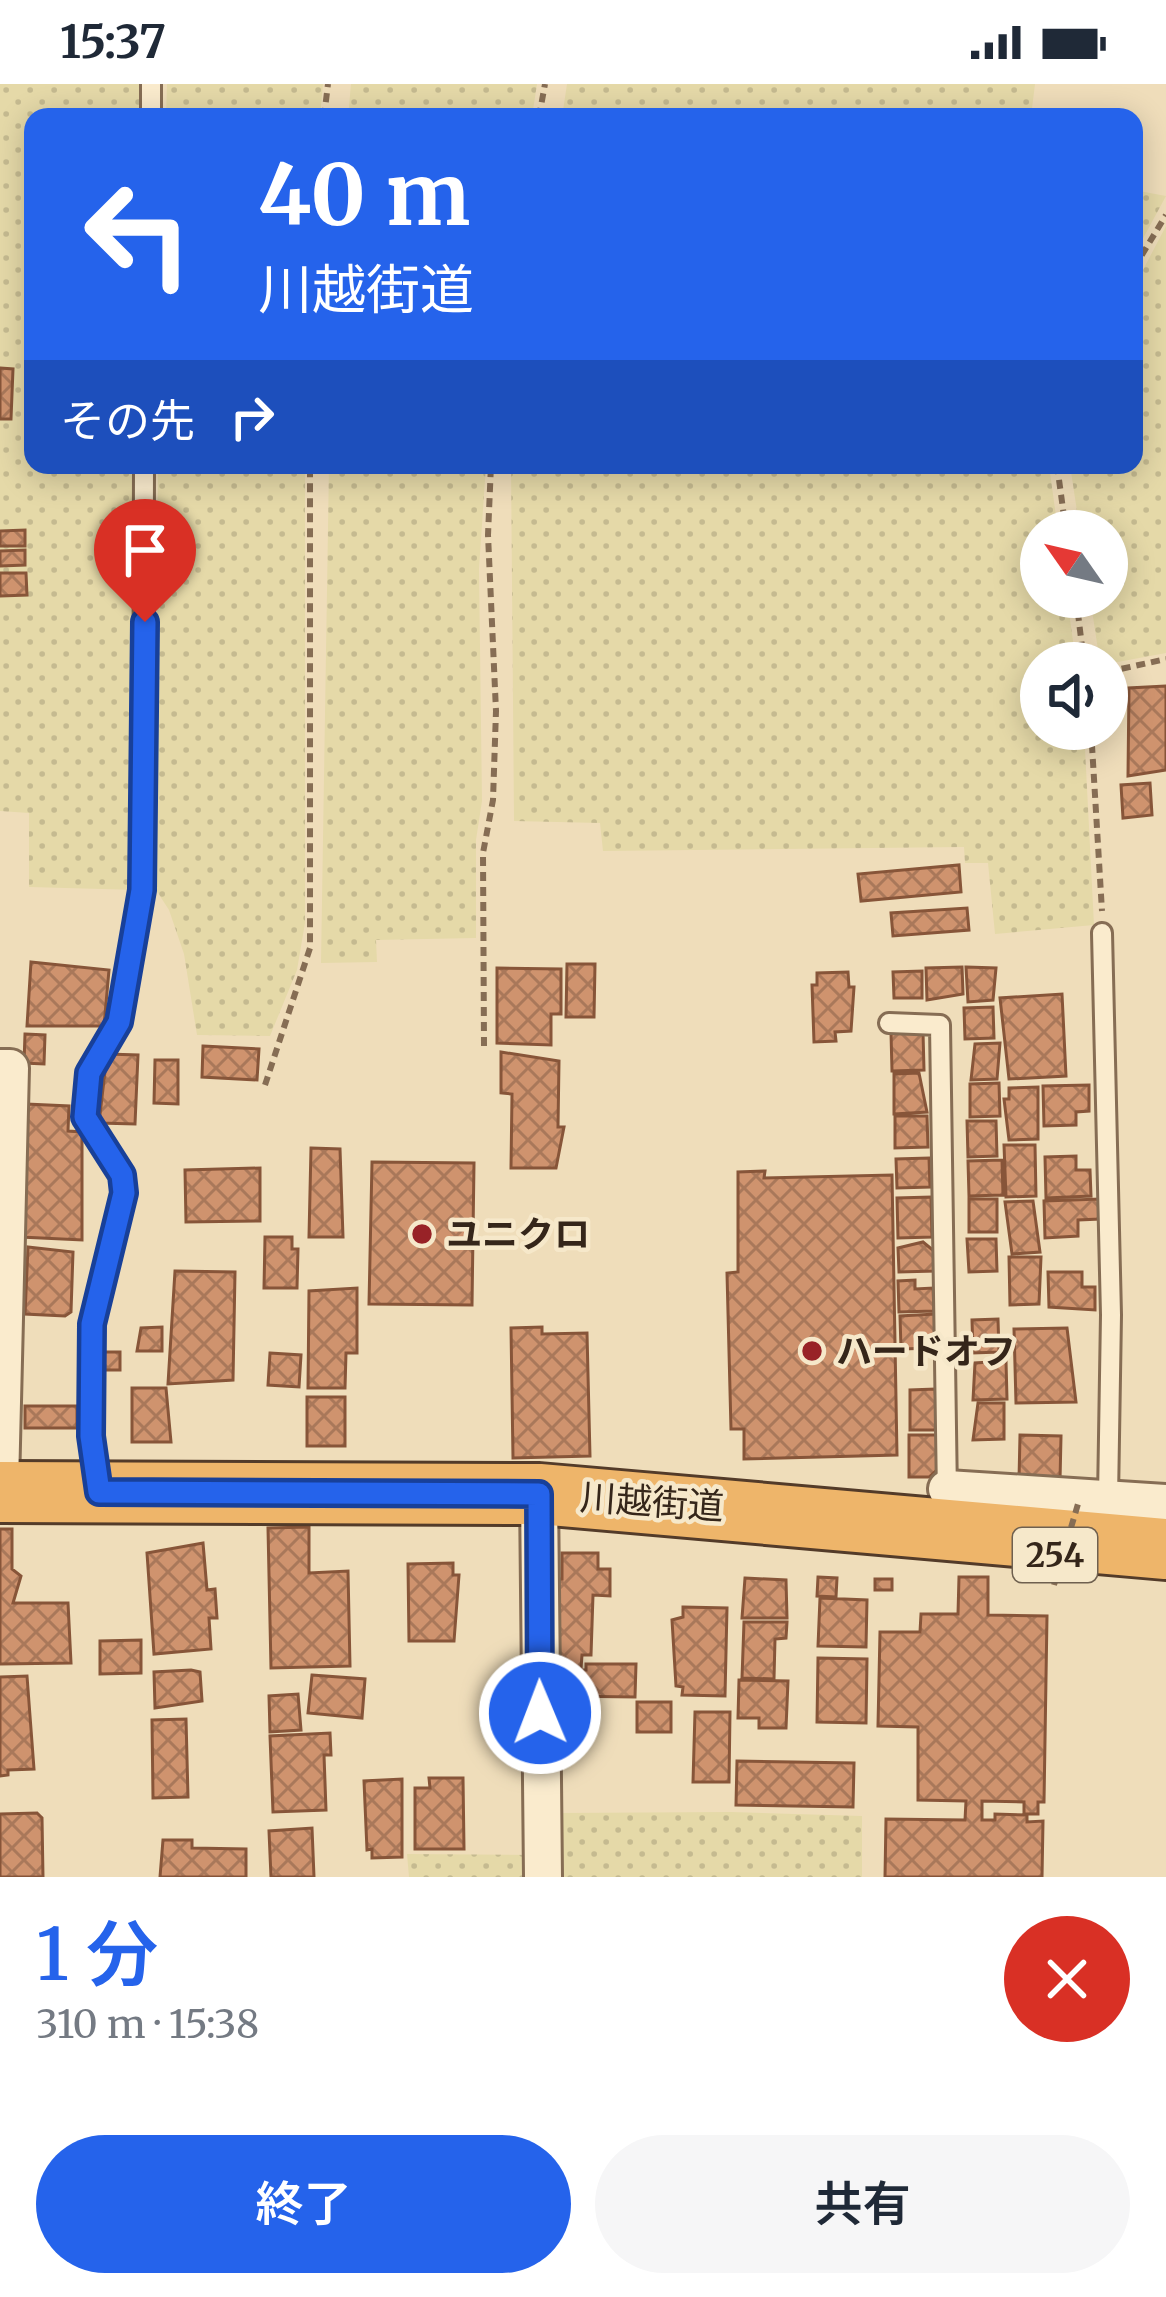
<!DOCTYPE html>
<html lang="ja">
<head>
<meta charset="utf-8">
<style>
  body { margin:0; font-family:Merriweather,"Noto Sans JP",serif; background:#f6f6f7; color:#1f2937; height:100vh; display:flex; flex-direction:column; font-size:45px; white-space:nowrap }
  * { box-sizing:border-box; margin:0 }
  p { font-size:39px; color:#747a83 }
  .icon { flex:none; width:66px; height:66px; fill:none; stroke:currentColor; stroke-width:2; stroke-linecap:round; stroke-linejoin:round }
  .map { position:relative; height:1793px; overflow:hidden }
  .details { display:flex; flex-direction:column; background:#fff; flex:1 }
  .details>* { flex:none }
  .hud { position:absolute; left:24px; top:24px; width:1119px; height:366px; border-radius:24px; box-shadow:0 6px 30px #0003; background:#2563eb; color:#fff; overflow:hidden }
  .needle { width:78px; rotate:304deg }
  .buttons { position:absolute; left:1020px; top:426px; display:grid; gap:24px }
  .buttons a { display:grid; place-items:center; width:108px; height:108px; border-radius:50%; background:#fff; box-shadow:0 6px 30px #0003; font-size:60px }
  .pin { position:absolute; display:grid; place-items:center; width:102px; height:102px; color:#fff; margin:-123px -51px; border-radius:50% 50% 50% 0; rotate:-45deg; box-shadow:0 0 12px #0007 }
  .pin .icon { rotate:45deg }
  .me { position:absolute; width:132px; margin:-66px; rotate:359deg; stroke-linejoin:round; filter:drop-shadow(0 0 9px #0008) }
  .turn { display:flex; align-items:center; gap:42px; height:252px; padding:0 36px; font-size:54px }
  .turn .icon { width:156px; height:156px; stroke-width:2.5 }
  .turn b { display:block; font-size:84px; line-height:102px }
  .then { display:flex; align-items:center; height:114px; padding:0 36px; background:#0003; gap:24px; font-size:45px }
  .round { display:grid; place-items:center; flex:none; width:126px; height:126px; border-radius:63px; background:#f6f6f7 }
  .overview { display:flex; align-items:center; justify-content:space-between; height:204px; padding:0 36px }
  h1 { font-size:72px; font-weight:600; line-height:90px; color:#2563eb }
  .button { display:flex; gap:24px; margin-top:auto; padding:24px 36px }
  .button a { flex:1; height:138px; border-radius:72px; background:#2563eb; color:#fff; font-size:48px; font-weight:600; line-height:138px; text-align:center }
  .button a+a { background:#f6f6f7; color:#1f2937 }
  .status { display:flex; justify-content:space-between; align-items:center; height:84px; padding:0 60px; background:#fff; direction:ltr }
  .status svg { height:33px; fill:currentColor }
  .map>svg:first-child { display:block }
</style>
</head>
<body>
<div class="status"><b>15:37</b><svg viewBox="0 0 49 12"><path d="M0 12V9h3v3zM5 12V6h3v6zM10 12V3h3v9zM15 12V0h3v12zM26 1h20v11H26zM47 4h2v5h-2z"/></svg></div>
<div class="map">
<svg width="1166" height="1793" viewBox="0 0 1166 1793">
  <defs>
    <pattern id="farmland-dots" width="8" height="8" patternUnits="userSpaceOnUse" patternTransform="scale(3)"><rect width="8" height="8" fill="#e5d9a8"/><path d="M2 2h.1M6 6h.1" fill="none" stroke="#c5ba90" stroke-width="1.8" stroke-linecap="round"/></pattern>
    <pattern id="building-cross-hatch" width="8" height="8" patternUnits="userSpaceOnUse" patternTransform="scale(3)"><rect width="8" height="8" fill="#cf936e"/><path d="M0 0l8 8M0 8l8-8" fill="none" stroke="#a9785a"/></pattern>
  </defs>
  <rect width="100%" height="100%" fill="#efddba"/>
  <path fill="url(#farmland-dots)" d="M0,0h147l-1,33h-113v348h105v425l-109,-3v-74l-29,-2z
    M167,0h156l-3,33h-154z
    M351,0h186l-5,33h-184z
    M567,0h468l-4,33h-469z
    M1134,106l32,6 -32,59z
    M1166,142v427l-59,11 -7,-1 -10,-66h17v-66h-27l-10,-66h64v-178z
    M158,381h147v458l-8,47 -27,66 -73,-1 -13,-81 -15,-44 -13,-20z
    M329,381h157l-7,104 3,232 -6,39v98l-100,2 1,22 -56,1z
    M511,381h538l9,66h-17v66h26l9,66h-35v66h43l10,196 -99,9 -7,-71h-23l-1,-16 -361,4 -3,-28 -86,-2z
    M731,1728l131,4v61h-306l-1,-64z
    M407,1770l126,1v22h-124z"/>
  <path fill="url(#building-cross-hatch)" stroke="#875539" stroke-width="3" d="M0,284l13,1 -2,50h-11z
    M25,446v16h-25v-15z
    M25,466v15l-25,1v-15z
    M0,489h26l1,22 -27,1z
    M1166,602v84l-38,6 1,-88z
    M1150,699l2,32 -29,3 -2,-33z
    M959,781l2,27 -100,9 -3,-27z
    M967,824l2,22 -76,6 -2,-23z
    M31,878l78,8 -5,56h-77z
    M567,880h28l-1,53h-28z
    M962,883l1,27 -36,6 -1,-32z
    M966,883l30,1 -3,32 -25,2z
    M497,884l64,1v45h-10v31l-54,-2z
    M922,887v27h-28l-1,-26z
    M848,888l1,15h5l-3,44 -16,1 1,9 -22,1 -2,-57h5v-12z
    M1062,910l4,82 -57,3 -9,-81z
    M993,923l1,31 -29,1 -1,-31z
    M923,948l1,38 -32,1 -1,-38z
    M25,950l20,1 -1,29 -20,-1z
    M1000,959l-3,36 -26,1 4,-36z
    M203,962l56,3 -2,31 -55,-3z
    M501,968l58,9 -1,66h6l-8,41h-45l1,-74 -11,-1z
    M107,970l31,1 -3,69 -36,-1z
    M155,976h23v44l-24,-1z
    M919,989l8,39 -33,2v-40z
    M999,999l1,33 -30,1v-33z
    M1089,1001v26l-13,1v13l-32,1 -1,-40z
    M1038,1003v52l-29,1 -5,-41h5v-11z
    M26,1020l43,2 -1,25 14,1v108l-61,-3z
    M895,1032h32l1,31 -33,1z
    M967,1037h29l1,35 -29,1z
    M1004,1061h31l1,51 -30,1z
    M311,1064l29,1 3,88h-34z
    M1076,1072v14h14l1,26 -45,2 -1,-41z
    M929,1074l1,29 -33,1 -1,-29z
    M1002,1076l1,35 -34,1 -1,-35z
    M372,1078l102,1 -2,142 -103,-1z
    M260,1084v53l-74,1 -1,-52z
    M765,1087l-1,7 128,-3 5,280 -153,4v-30h-13l-4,-156 11,-1v-100z
    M931,1113l1,40 -34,1 -1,-40z
    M969,1115h28v33h-28z
    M1100,1115v20l-22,1v16l-33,2 -1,-37z
    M1033,1117l7,51 -28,2 -7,-52z
    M265,1153h27v12h6l-1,39h-33z
    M967,1155h29l1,32 -28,1z
    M923,1158l11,9 1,20 -36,1 -1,-24z
    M28,1163l45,5 -2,60 -6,4 -40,-2z
    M1009,1173h32l-2,47 -29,1z
    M175,1187l60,1 -2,108 -65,4z
    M1048,1188h34v15h13v23l-46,-3z
    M915,1196v9l18,-1 1,23 -35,1 -1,-31z
    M357,1204v65h-11l-1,35h-37l1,-97z
    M935,1230l1,34 -35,1 -1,-33z
    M998,1235l1,33 -26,1 -1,-33z
    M162,1243v24h-25l4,-23z
    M542,1243v7l45,-1 3,123 -77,2 -2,-130z
    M1067,1244l9,74 -60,1 -2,-74z
    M104,1268h16v18h-16z
    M270,1269l31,2 -2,32 -31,-2z
    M1006,1277l1,38 -34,1 2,-37z
    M132,1304h34l5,54h-39z
    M935,1305l3,41h-28v-40z
    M307,1313h38v49h-38z
    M978,1319h26v36l-31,1z
    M25,1322h52v22h-52z
    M909,1351h30v33l-10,9h-20z
    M1020,1351l41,1 -1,45 -41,-1z
    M309,1443v46l39,-2 2,95 -79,2 -3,-140z
    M0,1445h12v40l9,7 -8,27h55l3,60 -71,1z
    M203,1459l4,47 8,-1 2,29h-8l2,31 -57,5 -7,-101z
    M562,1469h36v16h12v27l-17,-1 -2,60h-9l-1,14 -26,-1 -3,-89h10z
    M453,1479v12h6l-5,66h-45l-1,-77z
    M818,1493l19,1 -1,19 -19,-1z
    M959,1493h29v38l59,1 -3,186h-6v12h-14v-12l-42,-1v19h13v-6l32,1v7l16,-1 -1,56h-157l1,-58 79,1 1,-19 -48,-1v-73l-40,-1 2,-94h40l1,-18h37z
    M745,1494l41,2 1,38h-45z
    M875,1495h17v11h-17z
    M820,1514l47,2 -1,47 -48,-1z
    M683,1523l44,1 -2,88 -43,-1 1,-8 -7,-1 -4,-66 11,-3z
    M744,1538h43l-1,16 -11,1 -1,40 -32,-1z
    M141,1556v33l-41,1v-33z
    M818,1574l49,1 -1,64 -49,-1z
    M586,1580h50l-1,33 -76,-1v-26h27z
    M191,1586l9,2 2,29 -47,7 -1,-36z
    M312,1591l53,4 -3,39 -54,-5z
    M27,1592l7,93 -26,1v5l-8,1v-99z
    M739,1596l49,1 -2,47h-27v-10h-21z
    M298,1610l3,36 -31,2 -1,-36z
    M637,1618h34v30h-34z
    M695,1628h35l-1,70h-36z
    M186,1635l2,78 -35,1 -1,-78z
    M330,1649l1,22h-7l2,55 -53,2 -3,-76z
    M737,1677l117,2 -1,44 -117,-2z
    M429,1694h34l1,71h-49v-61h15z
    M402,1695v78l-30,1v-9l-5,1 -3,-69z
    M37,1729l5,5 1,59h-43v-63z
    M312,1744l2,49h-43l-2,-46z
    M163,1756h29v8l54,1v28h-86z"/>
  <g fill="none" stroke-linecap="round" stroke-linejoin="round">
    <defs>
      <path id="service" d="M151,33v-33
        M1102,849l9,382 -3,183
        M889,939l51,2 7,470
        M98,1403l-7,-51 1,-112 33,-131 -3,-18 -37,-58 4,-44 30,-51 24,-132 1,-425"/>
      <path id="minor" d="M0,984h10l-10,417
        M947,1405l219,14
        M539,1410l4,383"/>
      <path id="trunk" d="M0,1408l539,2 627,55"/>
    </defs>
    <use href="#service" stroke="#866d54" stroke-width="24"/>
    <use href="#minor" stroke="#866d54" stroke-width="42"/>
    <use href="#trunk" stroke="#533b29" stroke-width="66"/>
    <path stroke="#866d54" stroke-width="6" stroke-dasharray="9 6" stroke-linecap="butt" d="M324,33l4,-33
      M539,33l6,-33
      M1134,184l32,-53
      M1057,381l9,66
      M1076,513l8,66
      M1107,588l59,-13
      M1091,645l11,182
      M484,962l-1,-193 10,-53 3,-89 -8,-176 3,-70
      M265,1001l45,-137v-483"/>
    <use href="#service" stroke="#faebcd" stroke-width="18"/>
    <use href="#minor" stroke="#faebcd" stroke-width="36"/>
    <use href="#trunk" stroke="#eeb56a" stroke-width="60"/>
    <path stroke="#866d54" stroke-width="6" stroke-dasharray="9 6" stroke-linecap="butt" d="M1054,1501l24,-81"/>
  </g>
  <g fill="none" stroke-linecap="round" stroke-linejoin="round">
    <defs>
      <path id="route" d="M145,538l-3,268 -23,132 -30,51 -4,44 37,58 2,18 -32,131 -1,112 8,56 440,2 1,219"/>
    </defs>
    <use href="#route" stroke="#184099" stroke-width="30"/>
    <use href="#route" stroke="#2563eb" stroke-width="21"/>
  </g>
  <g fill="#982227" stroke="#f6e8ca" stroke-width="4.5">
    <circle cx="422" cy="1150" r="12"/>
    <circle cx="812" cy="1267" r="12"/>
  </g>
  <g text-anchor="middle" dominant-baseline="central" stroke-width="9" stroke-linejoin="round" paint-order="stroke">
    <rect fill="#f6e8ca" stroke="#6f604f" stroke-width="3" x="1013" y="1444" width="84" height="54" rx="9"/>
    <g font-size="33" font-weight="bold" fill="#35261a">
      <text x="1055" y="1471">254</text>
    </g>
    <g font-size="36" font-weight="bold" fill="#35261a" stroke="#f6e8ca" text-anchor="start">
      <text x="446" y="1150">ユニクロ</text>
      <text x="836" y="1267">ハードオフ</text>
    </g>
    <g font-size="36" fill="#35261a" stroke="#f6e8ca">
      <text transform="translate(652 1418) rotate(4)">川越街道</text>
    </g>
  </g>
</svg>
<div class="buttons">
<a><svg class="needle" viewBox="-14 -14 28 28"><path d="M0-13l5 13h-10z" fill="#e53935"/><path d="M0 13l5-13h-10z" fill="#747a83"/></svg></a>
<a><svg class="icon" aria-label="sound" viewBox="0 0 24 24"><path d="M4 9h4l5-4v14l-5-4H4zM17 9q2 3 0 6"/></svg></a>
</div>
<div class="pin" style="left:145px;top:538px;background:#d93025"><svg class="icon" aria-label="arrive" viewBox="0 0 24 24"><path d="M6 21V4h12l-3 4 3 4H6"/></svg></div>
<svg class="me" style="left:540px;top:1629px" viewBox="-20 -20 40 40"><circle r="17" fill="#2563eb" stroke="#fff" stroke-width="3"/><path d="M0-11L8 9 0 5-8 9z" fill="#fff"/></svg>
<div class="hud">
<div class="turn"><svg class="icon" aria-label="left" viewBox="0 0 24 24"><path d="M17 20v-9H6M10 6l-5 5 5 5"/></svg><div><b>40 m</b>川越街道</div></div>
<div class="then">その先<svg class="icon" aria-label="right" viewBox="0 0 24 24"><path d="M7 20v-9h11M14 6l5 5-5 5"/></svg></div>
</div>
</div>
<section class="details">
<div class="overview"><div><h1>1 分</h1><p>310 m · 15:38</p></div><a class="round" style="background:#d93025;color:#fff"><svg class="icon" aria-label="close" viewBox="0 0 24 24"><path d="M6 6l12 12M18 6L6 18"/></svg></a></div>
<div class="button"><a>終了</a><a>共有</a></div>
</section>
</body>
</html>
